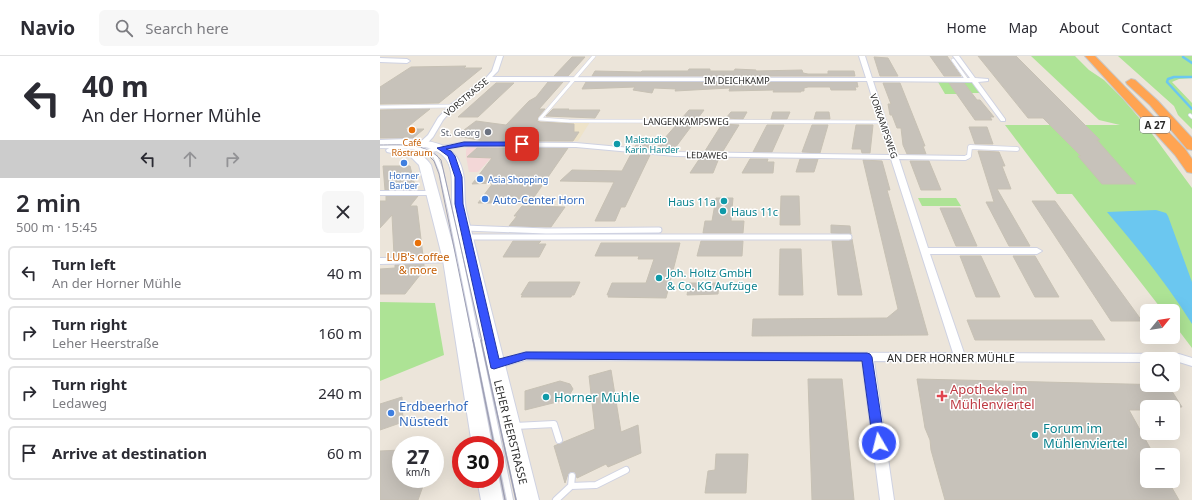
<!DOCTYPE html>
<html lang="en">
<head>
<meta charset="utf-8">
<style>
  body { margin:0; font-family:"Noto Sans",sans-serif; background:#f7f7f7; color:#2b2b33; height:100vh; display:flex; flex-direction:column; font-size:15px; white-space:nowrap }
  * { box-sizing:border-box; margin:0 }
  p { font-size:13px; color:#7c7c81 }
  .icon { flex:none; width:22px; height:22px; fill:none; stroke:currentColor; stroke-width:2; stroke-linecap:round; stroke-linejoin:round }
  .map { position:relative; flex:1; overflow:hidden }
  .side { display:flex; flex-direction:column; background:#fff; width:380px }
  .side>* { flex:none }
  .banner { background:#fff; color:#2b2b33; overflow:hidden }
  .needle { width:26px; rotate:60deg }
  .fabs { position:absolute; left:760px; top:248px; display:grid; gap:8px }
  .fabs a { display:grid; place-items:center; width:40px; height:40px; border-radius:6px; background:#fff; box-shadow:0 4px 16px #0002; font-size:20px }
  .speed { position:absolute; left:12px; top:380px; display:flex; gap:8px; font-size:20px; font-weight:700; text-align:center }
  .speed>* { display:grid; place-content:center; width:52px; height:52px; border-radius:50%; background:#fff; box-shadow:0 4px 16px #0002; line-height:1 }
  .speed small { font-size:10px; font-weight:400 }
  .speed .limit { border:6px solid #d22; background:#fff; color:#111 }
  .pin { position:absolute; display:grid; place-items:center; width:34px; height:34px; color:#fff; margin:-17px; border-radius:8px; box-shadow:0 2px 6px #0006 }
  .me { position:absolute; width:44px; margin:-22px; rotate:352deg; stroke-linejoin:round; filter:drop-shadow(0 0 3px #0008) }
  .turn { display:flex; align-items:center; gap:14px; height:84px; padding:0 16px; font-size:18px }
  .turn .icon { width:52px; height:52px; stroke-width:2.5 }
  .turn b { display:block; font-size:28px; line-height:34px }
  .lanes { display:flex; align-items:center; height:38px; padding:0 16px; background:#0003; justify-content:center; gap:20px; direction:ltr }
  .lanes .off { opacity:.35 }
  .round { display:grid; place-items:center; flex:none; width:42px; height:42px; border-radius:6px; background:#f7f7f7 }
  .head { display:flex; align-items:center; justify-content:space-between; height:68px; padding:0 16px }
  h1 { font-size:24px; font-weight:600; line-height:30px }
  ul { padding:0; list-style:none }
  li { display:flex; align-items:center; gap:12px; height:54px; margin:0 8px 6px; padding:0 8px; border:2px solid #e1e1e2; border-radius:6px }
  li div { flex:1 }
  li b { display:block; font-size:15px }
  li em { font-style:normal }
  header { display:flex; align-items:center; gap:24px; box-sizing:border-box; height:56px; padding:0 20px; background:#fff; border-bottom:1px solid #e1e1e2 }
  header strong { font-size:19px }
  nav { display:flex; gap:22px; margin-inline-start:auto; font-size:14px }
  .search { width:280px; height:36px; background:#f7f7f7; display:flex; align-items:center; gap:10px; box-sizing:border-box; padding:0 14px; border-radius:6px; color:#7c7c81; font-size:15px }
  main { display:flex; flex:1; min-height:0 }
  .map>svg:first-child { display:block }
</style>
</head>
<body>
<header>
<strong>Navio</strong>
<div class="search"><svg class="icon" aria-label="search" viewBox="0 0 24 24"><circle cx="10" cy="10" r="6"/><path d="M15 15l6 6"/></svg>Search here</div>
<nav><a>Home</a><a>Map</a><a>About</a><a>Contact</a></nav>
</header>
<main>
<section class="side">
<div class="banner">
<div class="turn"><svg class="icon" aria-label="left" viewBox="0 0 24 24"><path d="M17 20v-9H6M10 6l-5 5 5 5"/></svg><div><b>40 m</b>An der Horner Mühle</div></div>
<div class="lanes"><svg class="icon" aria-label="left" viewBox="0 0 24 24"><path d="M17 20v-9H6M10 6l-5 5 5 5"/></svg><svg class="icon off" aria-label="ahead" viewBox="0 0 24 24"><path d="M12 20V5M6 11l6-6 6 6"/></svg><svg class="icon off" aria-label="right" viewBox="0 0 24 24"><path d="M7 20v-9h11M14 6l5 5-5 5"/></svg></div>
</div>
<div class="head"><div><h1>2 min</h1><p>500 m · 15:45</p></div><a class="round"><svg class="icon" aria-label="close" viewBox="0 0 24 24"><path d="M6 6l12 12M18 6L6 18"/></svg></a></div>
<ul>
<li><svg class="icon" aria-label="left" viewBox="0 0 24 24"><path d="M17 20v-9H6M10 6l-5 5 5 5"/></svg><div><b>Turn left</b><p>An der Horner Mühle</p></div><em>40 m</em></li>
<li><svg class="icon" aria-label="right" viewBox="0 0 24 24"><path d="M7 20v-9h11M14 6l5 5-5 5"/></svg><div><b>Turn right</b><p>Leher Heerstraße</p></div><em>160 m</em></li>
<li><svg class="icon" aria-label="right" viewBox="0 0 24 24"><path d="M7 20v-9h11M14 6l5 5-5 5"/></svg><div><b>Turn right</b><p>Ledaweg</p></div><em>240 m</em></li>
<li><svg class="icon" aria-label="arrive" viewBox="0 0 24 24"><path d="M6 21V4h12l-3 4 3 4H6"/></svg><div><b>Arrive at destination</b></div><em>60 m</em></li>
</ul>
</section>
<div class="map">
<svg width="812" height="444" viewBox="0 0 812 444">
  <rect width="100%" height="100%" fill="#ece5da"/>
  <path fill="#eee3c9" d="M173,66h37l-12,19h-37l6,-8h-9z"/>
  <path fill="#f3d7d7" d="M88,91h64l-9,11h-32l-13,14h-9l-3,-16v-7z"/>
  <path fill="#ade395" d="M651,0h44l14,14 15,10 18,18 25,29 45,61v160l-19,-25v-12h-10l-91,-117h-15l-52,-69h115l-21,-5z
    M738,0h74v22l-13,1 -7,3 20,21v26l-14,-14 -4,-9z
    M558,26h34l8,11h-9l1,1h-27z
    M538,142h38l5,8h-39z
    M0,246l55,1 9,52 -64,26z"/>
  <path fill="#6bc7f0" d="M776,154l10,3 2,3 24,66v42c-25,-40 -54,-76 -85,-112z"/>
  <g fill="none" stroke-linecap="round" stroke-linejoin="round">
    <path stroke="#6bc7f0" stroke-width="2.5" d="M803,1l9,6
      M812,21h-18l-6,2 -1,3 25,27"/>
  </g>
  <path fill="#c7c2ba" stroke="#c7c1b4" d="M550,0h17l14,20h-17z
    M598,0h38l84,84h-3l39,44h-34l-24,-28h3l-38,-38h-15z
    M192,1h13l-17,19h-14z
    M494,1l14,1 10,18h-18z
    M86,10l-2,2h18l-43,35 -59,1v-17l31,-20z
    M309,13h21v2h24l1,-2 21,1v1l46,-1 1,3 5,1h20v-3h26l1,5h-263l3,-5 46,1 1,-1h46z
    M168,26h15l-24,27h6l-7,8 -1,4 3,1 34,2v8h5l-6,9h-89l-28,-5 20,-15 30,4 23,-24 7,-4z
    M206,26h271l1,5h-3l1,3h-25l-1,-3h-22l-4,1v3h-3v1h-28l1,-2 -45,1 1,-3 -55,3 1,-2 -22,-1 -2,5 -19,-3 2,-3 -53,2z
    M116,27h18l-36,34h-20z
    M503,27h17l25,63h-2l3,8h-19l-4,-9 -2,-17h-4l-5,-13h-2l-2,-11h3z
    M569,27h15l13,17h3l14,17h-4l2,3h-17z
    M50,53l-25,20h19l-11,9h-33v-28z
    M173,53h16l-1,1h32l-5,8 -49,-2z
    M324,54l-6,8h-16l7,-8z
    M351,56h16l-4,7 -17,-1z
    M393,56h17l-3,7h-16z
    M436,56h13l1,7h-16z
    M297,68h16l-18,24 -17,-2z
    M342,68l17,1 -16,26h-18z
    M387,69h17l-12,27h-19z
    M432,69h16l-8,28 -18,-1z
    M476,69h17l-3,28h-8l-1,-4h-9z
    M589,71h18l6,17h-18z
    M259,82l11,2h7l-4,8 -18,-1z
    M97,92h91l-38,55h-52l15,-20 -21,1 20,-26 -25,-1z
    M598,95l21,1 6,14h-3l9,23h-14l33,57h-21l-23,-44h8z
    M251,98l19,1 -25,52h-4l-6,14h-20l19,-39 -54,-1 12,-11 50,1z
    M320,102h19l-6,15h-23z
    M370,103h18l-1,3h7l-1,11h-31z
    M420,103h18l-4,13h-18z
    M483,104l19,1 8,29h-3l41,145 -176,1 1,-17 134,-1 11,-9z
    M530,105h19l12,29h-20z
    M3,110h27l6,24h-31z
    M6,140h32l-8,10h7l6,50h-29l-2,-41 -12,13v-27h6z
    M401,140h18l1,29h-20z
    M336,142h17l-2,23h13l-1,12h-40l2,-12h7z
    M652,145h23l87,120h-31z
    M142,150h11l32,1 -14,20 -42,-1 8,-10h-3z
    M560,152h20l17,38h-21z
    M451,169l19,1 1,8 -20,-1z
    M472,183l10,56h-24l-6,-54h17z
    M133,185h28l-3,3h8l-7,13h-36z
    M321,185h42l-1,15h-45z
    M221,187h79l-14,55 -58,-1 1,-2h-2l5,-12h34l8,-24h-16l1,-3h-44z
    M400,193h21l2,46h-24z
    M580,200h21l19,41h-24z
    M633,200h22l24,41h-24z
    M44,208v6l-19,24h-25v-25l15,-1v-3z
    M149,226h51l-6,13h-2l-1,2h-50l2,-2h-2z
    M309,227h30l-1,11 -31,1z
    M587,264h125l13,20h-130z
    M231,314l10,62 17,-7 3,28 -33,14 -2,-3 -29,14 -2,-6h-5l-2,2 -3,9 -11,-37 41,-17 -6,-53z
    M428,323h34l12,121h-42z
    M537,323l251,6 14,22h-35v3h-18l25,45h-7v26h21l11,19h-234l-14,-50 -1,-10 -5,-12z
    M180,325l10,3 3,5 -3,5 -6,5 -3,2 -36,9v-19z
    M22,341l1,25 -23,8v-26z
    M21,394v29h21l-3,7h4l-5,14h-38v-49z
    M336,398h32l-2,39h-41l3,-22 7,-1z"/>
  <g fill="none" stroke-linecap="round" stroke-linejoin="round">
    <defs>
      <path id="service-far3" d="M214,0l-54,63 29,2 314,1
        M573,4l14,20
        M0,51l72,-1
        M810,59l2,2"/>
      <path id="service-far2" d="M0,90l36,1 14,5 5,4 6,14 11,49
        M585,102l4,-2 1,-9 47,2"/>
      <path id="service-far1" d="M72,162l25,123
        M85,172l81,3 113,-1
        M88,181h381"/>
      <path id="service" d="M97,284l33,160
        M135,370l39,-2 5,16
        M191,430l25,-1 30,-15
        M176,444l15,-14 1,-10"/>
      <path id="minor" d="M117,0h6l-5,15 -6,6 374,1 -7,-22h6l7,22h98l-17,-22h6l16,22 13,1v2l-10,1 27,37v2h-4l-29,-39 -99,-1 24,74 68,1 4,2 -4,2 -66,-1 29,89h109l5,3 -5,3h-107l34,99 215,1 13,4v8l-13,-4h-6v-3h-26v3l-273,-1 20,139h-14l-18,-139 -336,-1 -32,9 -4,-1 -2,-3 2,-3 36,-10 427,1 -62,-194 -216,-3 -99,-9 -112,-1 -54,10v-4h5l-1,-4 14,-13 10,-17 12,-13 36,-27 6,-7zM109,25h378l23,74 -215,-3 -99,-9 -112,-1 -43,8 12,-13 10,-17 11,-13z
        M0,2l27,1 3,2 -3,2 -27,-1z
        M0,135h52l4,2 -4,2h-52z
        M70,201l5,3 -2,2 -73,2v-6z"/>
      <path id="secondary" d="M27,83c29,2 53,5 57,40 1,10 0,21 2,31l73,290h-22l-64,-290c-2,-13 0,-25 -2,-38 -5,-33 -46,-26 -71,-26v-6z
        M11,91c16,2 30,3 40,18l26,95 35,185h-20l-29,-185 -24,-95 -8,-8 -24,-5 -1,-2z
        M115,416l4,7 4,21h-22l-4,-21h18z"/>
      <path id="motorway" d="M705,0h10l90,93 7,10v14l-5,-1 -12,-17z
        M751,23l4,1 23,21 34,37v12l-5,-1 -37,-44 -23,-21 -1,-2z"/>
    </defs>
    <use href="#service-far3" stroke="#cfd2e2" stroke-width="4"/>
    <use href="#service-far2" stroke="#cfd2e2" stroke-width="5.5"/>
    <use href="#service-far1" stroke="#cfd2e2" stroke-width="7"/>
    <use href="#service" stroke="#cfd2e2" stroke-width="8"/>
    <use href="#minor" stroke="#cfd2e2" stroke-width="2"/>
    <use href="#secondary" stroke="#cfd2e2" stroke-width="2"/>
    <use href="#motorway" stroke="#c7c7c7" stroke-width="2"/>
    <use href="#service-far3" stroke="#fff" stroke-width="3"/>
    <use href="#service-far2" stroke="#fff" stroke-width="4"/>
    <use href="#service-far1" stroke="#fff" stroke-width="5"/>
    <use href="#service" stroke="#fff" stroke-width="6"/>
    <use href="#minor" fill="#fff" fill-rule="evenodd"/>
    <use href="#secondary" fill="#fff" fill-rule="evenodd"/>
    <use href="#motorway" fill="#ffa452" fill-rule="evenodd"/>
    <path stroke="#9d9fb4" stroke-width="1" d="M0,89c21,0 46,-3 61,15l41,181
      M47,98l7,7 5,13 34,167"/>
    <path stroke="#9d9fb4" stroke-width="1.5" d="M93,284l21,105
      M101,284l35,160
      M115,394l10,50"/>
  </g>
  <path fill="#3653fc" stroke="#2336a4" d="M84,86h58l4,2 -4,2h-58l-18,3 5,2 4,5 7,21 1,27 36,155 27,-7 341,1 3,1 2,3 13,86 -1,3 -5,2 -4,-2 -2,-3 -11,-82 -336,-2 -32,10 -3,-1 -36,-164v-27l-7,-21 -11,-8z"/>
  <g fill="#e8710a" stroke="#fff" stroke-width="1.5">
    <circle cx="32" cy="74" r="4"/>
    <circle cx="38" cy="187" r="4"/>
  </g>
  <circle fill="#6b7280" stroke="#fff" stroke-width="1.5" cx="108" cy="76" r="4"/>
  <g fill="#0f9aa8" stroke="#fff" stroke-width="1.5">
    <circle cx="237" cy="88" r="4"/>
    <circle cx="344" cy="145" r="4"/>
    <circle cx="343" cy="155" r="4"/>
    <circle cx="279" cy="222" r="4"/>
    <circle cx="166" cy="341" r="4"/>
    <circle cx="655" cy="379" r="4"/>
  </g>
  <g fill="#3f7fe0" stroke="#fff" stroke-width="1.5">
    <circle cx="24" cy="107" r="4"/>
    <circle cx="100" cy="123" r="4"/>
    <circle cx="105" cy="143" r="4"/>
    <circle cx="11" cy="357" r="4"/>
  </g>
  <path fill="#e0444e" stroke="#fff" stroke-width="1.5" d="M560 334h4v4h4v4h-4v4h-4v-4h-4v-4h4z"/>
  <g text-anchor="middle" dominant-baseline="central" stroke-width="3" stroke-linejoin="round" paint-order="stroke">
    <g font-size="9" fill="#292929" stroke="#fff">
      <text x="357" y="24">IM DEICHKAMP</text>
      <text transform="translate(86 41) rotate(-40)">VORSTRASSE</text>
      <text x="306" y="65">LANGENKAMPSWEG</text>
      <text transform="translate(504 70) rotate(71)">VORKAMPSWEG</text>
      <text transform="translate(327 99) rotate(1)">LEDAWEG</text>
    </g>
    <g font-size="9" fill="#5b616d" stroke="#fff" text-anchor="end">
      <text x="100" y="76">St. Georg</text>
    </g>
    <g font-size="9" fill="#0d838f" stroke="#fff" text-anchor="start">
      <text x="245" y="83">Malstudio<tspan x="245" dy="10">Karin Harder</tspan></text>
    </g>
    <g font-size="9" fill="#c56008" stroke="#fff">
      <text x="32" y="86">Café<tspan x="32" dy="10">Röstraum</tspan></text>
    </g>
    <g font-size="9" fill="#366cbe" stroke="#fff">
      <text x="24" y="119">Horner<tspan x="24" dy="10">Barber</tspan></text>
      <text x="108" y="123" text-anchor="start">Asia Shopping</text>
    </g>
    <rect fill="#fff" stroke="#696969" stroke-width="1" x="760" y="61" width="30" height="16" rx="3"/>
    <g font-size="10" font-weight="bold" fill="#292929">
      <text x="775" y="69">A 27</text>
    </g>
    <g font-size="11" fill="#366cbe" stroke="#fff" text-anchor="start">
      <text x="113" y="143">Auto-Center Horn</text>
    </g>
    <g font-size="11" fill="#0d838f" stroke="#fff" text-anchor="start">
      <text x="336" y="145" text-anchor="end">Haus 11a</text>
      <text x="351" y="155">Haus 11c</text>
      <text x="287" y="216">Joh. Holtz GmbH<tspan x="287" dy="13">&amp; Co. KG Aufzüge</tspan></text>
    </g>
    <g font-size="11" fill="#c56008" stroke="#fff">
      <text x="38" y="200">LUB's coffee<tspan x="38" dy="13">&amp; more</tspan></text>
    </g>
    <g font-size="11" fill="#292929" stroke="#fff">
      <text x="571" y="301">AN DER HORNER MÜHLE</text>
      <text transform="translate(131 376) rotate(76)">LEHER HEERSTRASSE</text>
    </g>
    <g font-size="13" fill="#be3a42" stroke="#fff" text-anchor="start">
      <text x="570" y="333">Apotheke im<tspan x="570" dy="15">Mühlenviertel</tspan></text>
    </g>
    <g font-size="13" fill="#0d838f" stroke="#fff" text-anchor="start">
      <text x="174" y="341">Horner Mühle</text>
      <text x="663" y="372">Forum im<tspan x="663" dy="15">Mühlenviertel</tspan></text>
    </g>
    <g font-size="13" fill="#366cbe" stroke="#fff" text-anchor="start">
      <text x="19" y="350">Erdbeerhof<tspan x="19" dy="15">Nüstedt</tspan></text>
    </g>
  </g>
</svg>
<div class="fabs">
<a><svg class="needle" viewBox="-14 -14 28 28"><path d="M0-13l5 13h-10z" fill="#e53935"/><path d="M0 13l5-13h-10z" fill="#7c7c81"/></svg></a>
<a><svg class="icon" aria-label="search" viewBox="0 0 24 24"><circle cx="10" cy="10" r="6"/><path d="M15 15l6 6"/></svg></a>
<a>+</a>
<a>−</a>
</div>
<div class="speed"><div>27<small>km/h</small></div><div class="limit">30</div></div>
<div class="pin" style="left:142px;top:88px;background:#d93025"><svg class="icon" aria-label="arrive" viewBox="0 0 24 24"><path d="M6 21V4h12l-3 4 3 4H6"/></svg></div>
<svg class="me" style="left:499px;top:387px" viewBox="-20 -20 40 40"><circle r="17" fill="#3653fc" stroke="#fff" stroke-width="3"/><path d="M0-11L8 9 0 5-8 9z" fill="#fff"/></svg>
</div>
</main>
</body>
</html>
